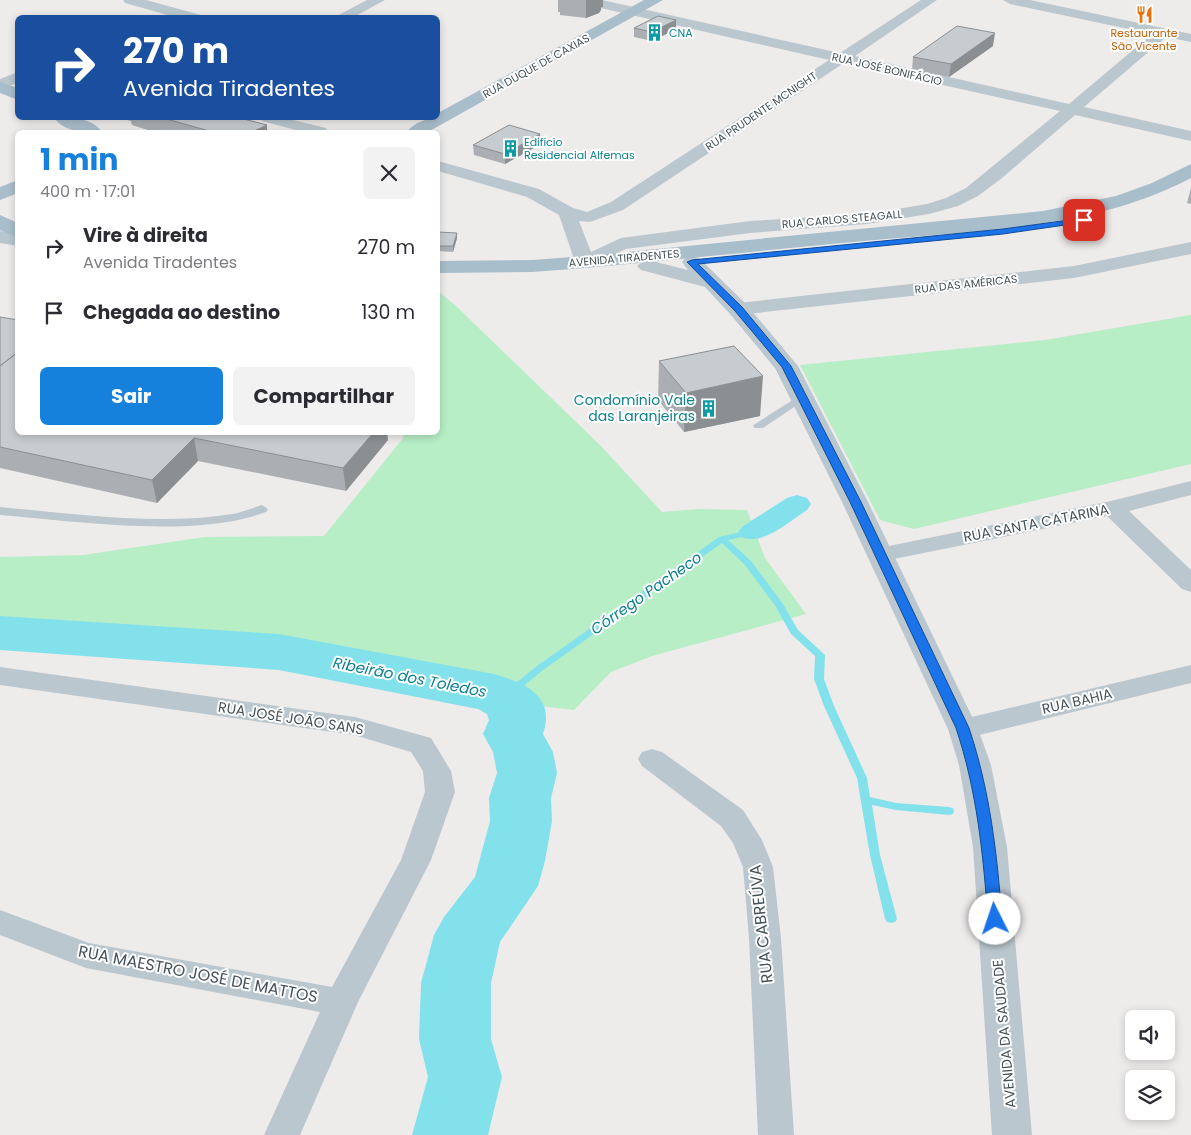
<!DOCTYPE html>
<html lang="pt">
<head>
<meta charset="utf-8">
<style>
  body { margin:0; font-family:Poppins,sans-serif; background:#f2f2f3; color:#2b2b33; height:100vh; display:flex; flex-direction:column; font-size:19px; white-space:nowrap }
  * { box-sizing:border-box; margin:0 }
  p { font-size:16px; color:#7c7c81 }
  .icon { flex:none; width:28px; height:28px; fill:none; stroke:currentColor; stroke-width:2; stroke-linecap:round; stroke-linejoin:round }
  .map { position:relative; flex:1; overflow:hidden }
  .side { position:absolute; left:15px; top:130px; width:425px; height:305px; display:flex; flex-direction:column; background:#fff; border-radius:8px; box-shadow:0 2px 8px #0003 }
  .side>* { flex:none }
  .banner { position:absolute; left:15px; top:15px; width:425px; height:105px; border-radius:8px; box-shadow:0 2px 8px #0003; background:#1a4fa0; color:#fff; overflow:hidden }
  .tools { position:absolute; left:1125px; top:1010px; display:grid; gap:10px }
  .tools a { display:grid; place-items:center; width:50px; height:50px; border-radius:8px; background:#fff; box-shadow:0 2px 8px #0003; font-size:25px }
  .pin { position:absolute; display:grid; place-items:center; width:42px; height:42px; color:#fff; margin:-21px; border-radius:10px; box-shadow:0 2px 8px #0006 }
  .me { position:absolute; width:55px; margin:-28px; rotate:356deg; stroke-linejoin:round; filter:drop-shadow(0 0 4px #0008) }
  .turn { display:flex; align-items:center; gap:18px; height:105px; padding:0 25px; font-size:22px }
  .turn .icon { width:65px; height:65px; stroke-width:2.5 }
  .turn b { display:block; font-size:35px; line-height:42px }
  .round { display:grid; place-items:center; flex:none; width:52px; height:52px; border-radius:8px; background:#f2f2f3 }
  .overview { display:flex; align-items:center; justify-content:space-between; height:85px; padding:0 25px }
  h1 { font-size:30px; font-weight:700; line-height:38px; color:#1681dd }
  .primary-button { display:flex; gap:10px; margin-top:auto; padding:10px 25px }
  .primary-button a { flex:1; height:58px; border-radius:8px; background:#1681dd; color:#fff; font-size:20px; font-weight:700; line-height:58px; text-align:center }
  .primary-button a+a { background:#f2f2f3; color:#2b2b33 }
  ul { padding:0; list-style:none }
  li { display:flex; align-items:center; gap:15px; height:65px; padding:0 25px }
  li div { flex:1 }
  li b { display:block; font-size:19px }
  li em { font-style:normal }
  .map>svg:first-child { display:block }
</style>
</head>
<body>
<div class="map">
<svg width="1191" height="1135" viewBox="0 0 1191 1135">
  <rect width="100%" height="100%" fill="#eeebeb"/>
  <path fill="#b7eec6" d="M438,291l18,15 144,139 62,67 36,-3 49,1 18,48 41,56 -154,42 -41,16 -37,38 -61,-7 -19,-10 -216,-41 -278,-19v-76l83,-2 122,-18 119,-1 80,-99 -4,-4 38,-1z
    M1191,315v149l-277,65 -34,-9 -80,-155 245,-25z"/>
  <g fill="none" stroke-linecap="round" stroke-linejoin="round">
    <path fill="#83e1ec" fill-rule="evenodd" d="M794,502h3l4,2 -45,30 -28,6 23,21 32,43 15,26 27,25 -1,24 10,27 33,72 3,19 26,6 53,4 4,1 1,3 -1,3 -4,1 -53,-5 -24,-5 8,50 17,64 -2,3 -4,1 -4,-1 -2,-3 -15,-64 -13,-77 -33,-72 -10,-27 1,-23 -24,-22 -15,-27 -31,-42 -23,-22 -179,127 -23,19 -4,16h-6l-2,-2 4,-17 25,-20 182,-129 31,-7z"/>
    <path fill="#83e1ec" fill-rule="evenodd" d="M797,495l10,3 4,6 -4,6c-19,12 -41,34 -64,28l-5,-6 5,-6 44,-28z"/>
    <path fill="#83e1ec" fill-rule="evenodd" d="M0,616l279,18 215,40c31,9 62,22 49,60l10,18 4,21 -6,25 1,23 -7,40 -7,25 -38,56 -9,41v56l11,38 -14,58h-76l16,-58 -9,-38 2,-56 13,-48 10,-18 31,-40 15,-56 -1,-23 8,-25 -4,-21 -10,-18 6,-14 -2,-6 -9,-5 -199,-39 -279,-20z"/>
    <path fill="#bbc7ce" fill-rule="evenodd" d="M802,394l4,1 1,2 -1,2 -43,29h-8l-2,-2 2,-2z
      M262,505l6,4 -2,3c-71,27 -190,9 -266,3v-8c75,7 158,19 233,7 10,-2 19,-6 29,-9z"/>
    <path fill="#bbc7ce" fill-rule="evenodd" d="M123,0h23l55,15 2,3h-25l-53,-15z
      M367,0h18l-33,18h-19z
      M576,0h26l238,53 81,-53h16l-82,56 214,48 83,-70 -142,-30 -7,-4h27l161,34v8l-25,-5 -82,70 107,24v10l-116,-26 -73,63 -24,18 -20,10 -29,8 -62,10 -117,9 -124,16 -41,19 -7,-2 -3,-4 -16,-47 -32,-18 -89,-26v-10l101,28 34,19 14,4 24,-10 218,-142 -246,-56zM844,63l216,48 -94,77 -20,10 -19,6 -60,10 -117,7 -129,17 -30,14 -12,-31 11,1 33,-12z
      M18,72v11l-18,6v-10z
      M260,118h25l41,10 2,4h-25l-41,-11z
      M1191,242v12l-117,24 -336,37 -7,-2 -3,-4 3,-4 7,-2 336,-37z
      M1191,481v14l-62,16 62,59v22l-9,-3 -75,-73 -228,46 -9,-2 -3,-5 3,-5 9,-2 232,-47z
      M1191,665v18l-228,56 -10,-3 -4,-7 4,-7 10,-3z
      M0,667l355,50 76,21 20,33 4,21 -24,68 -73,142 -58,133h-36l56,-123 -234,-44 -86,-33v-25l89,33 243,44 69,-127 24,-68 -2,-21 -12,-19 -57,-17 -354,-50z
      M652,749l10,3 81,58 19,30 11,27 8,71 13,197h-36l-9,-197 -6,-71 -10,-24 -12,-17 -79,-60 -4,-7 4,-7z"/>
    <path fill="#bbc7ce" fill-rule="evenodd" d="M692,256l7,2 47,46 52,62 70,136 110,227 13,36 16,82 25,288h-40l-19,-288 -14,-82 -11,-36 -106,-227 -67,-134 -45,-54 -25,-27 -64,-17 -4,-4 4,-4 7,-2 40,10 -6,-8 3,-4z"/>
    <path fill="#b8c6d0" fill-rule="evenodd" d="M0,231l18,3v12l-18,-3z"/>
    <path fill="#a9becb" fill-rule="evenodd" d="M644,0h19l-235,132h-21c6,-9 20,-14 31,-14v-5z
      M0,82l18,6v12l-18,-7z
      M54,118c15,-2 39,0 48,14 -15,2 -38,0 -48,-14z
      M1191,164v14c-93,49 -202,52 -305,61 -100,9 -201,20 -301,29l-53,4 -94,1v-12l94,-1 53,-4 458,-45 73,-15 36,-13z
      M18,180v13l-18,7v-13z
      M0,215l18,8v15l-18,-8z"/>
  </g>
  <path fill="#abafb3" d="M558,0h45v7h-2v3l-2,3 -13,5 -26,-3v-3h-2z
    M676,20v9l-24,12 -18,-4v-9z
    M993,46l-44,31 -37,-7 1,-13z
    M120,118h120l27,14h-113l-22,-7 -1,-4z
    M541,144l-36,20 -31,-9 -1,-10z
    M1191,188v16l-4,-1z
    M438,232l19,6 -4,14 -15,-1z
    M0,317l388,123 -42,51 -148,-30 -41,42 -157,-35z
    M659,361l101,55 -76,16 -26,-32z"/>
  <path fill="#8b8f92" d="M586,0h17v7h-2v3l-2,3 -13,5z
    M676,20v9l-24,12v-9z
    M995,33l-2,13 -44,31 2,-13z
    M267,125v7h-15z
    M540,134l1,10 -36,20v-10z
    M457,233v5l-4,14v-6z
    M763,376l-3,40 -76,16 2,-39z
    M374,432h13l1,8 -42,51 -3,-23z
    M194,438l4,23 -41,42 -5,-23z"/>
  <path fill="#c7ccd0" stroke="#8b8f92" d="M658,16l18,4 -24,12 -18,-4z
    M957,26l38,7 -44,31 -38,-7z
    M163,118h77l27,7 -15,7h-39z
    M509,125l31,9 -35,20 -32,-9z
    M438,232l19,1 -4,13h-15z
    M0,317l18,3v32l-18,14z
    M734,346l29,30 -77,17 -27,-32z
    M18,352v80h356l-31,36 -149,-30 -42,42 -152,-33v-81z"/>
  <path fill="#1a73e8" stroke="#114b97" d="M1084,218h2v4l-83,12 -305,30 44,43 49,59 70,136 108,226c21,63 28,125 33,191l-2,4h-10l-2,-4c-5,-66 -11,-128 -32,-191l-106,-226 -68,-135 -47,-56 -48,-49 5,-2 311,-31z"/>
  <defs>
    <symbol id="restaurant-bare" viewBox="-9 -9 18 18"><path d="M-5-6h1v4h1v-4h1v4h1v-4h1v5L-1.5 .5V6h-2V.5L-5-1ZM5-6V6H3V1.5H1.5Q1.5-4 5-6Z" fill="#e8710a" stroke="#fff" stroke-width="2.5" paint-order="stroke"/></symbol>
    <symbol id="building-bare" viewBox="-9 -9 18 18"><path d="M-4-6H4V6H1V3H-1V6H-4ZM-2.5-4.3h1.7v1.8h-1.7ZM.8-4.3h1.7v1.8H.8ZM-2.5-1h1.7V.8h-1.7ZM.8-1h1.7V.8H.8Z" fill="#0f9aa8" stroke="#fff" stroke-width="2.5" paint-order="stroke"/></symbol>
  </defs>
  <g fill-rule="evenodd">
    <use href="#restaurant-bare" x="1132" y="2" width="25" height="25"/>
    <use href="#building-bare" x="642" y="20" width="25" height="25"/>
    <use href="#building-bare" x="498" y="136" width="25" height="25"/>
    <use href="#building-bare" x="696" y="396" width="25" height="25"/>
  </g>
  <g text-anchor="middle" dominant-baseline="central" stroke-width="4" stroke-linejoin="round" paint-order="stroke">
    <g font-size="11" fill="#0d838f" stroke="#fff" text-anchor="start">
      <text x="669" y="33">CNA</text>
      <text x="524" y="142">Edifício<tspan x="524" dy="13">Residencial Alfemas</tspan></text>
    </g>
    <g font-size="11" fill="#c56008" stroke="#fff">
      <text x="1144" y="33">Restaurante<tspan x="1144" dy="13">São Vicente</tspan></text>
    </g>
    <g font-size="11" fill="#435158" stroke="#fff">
      <text transform="translate(536 66) rotate(-29)">RUA DUQUE DE CAXIAS</text>
      <text transform="translate(887 69) rotate(13)">RUA JOSÉ BONIFÁCIO</text>
      <text transform="translate(761 111) rotate(-34)">RUA PRUDENTE MCNIGHT</text>
      <text transform="translate(842 219) rotate(-5)">RUA CARLOS STEAGALL</text>
      <text transform="translate(624 258) rotate(-5)">AVENIDA TIRADENTES</text>
      <text transform="translate(966 284) rotate(-6)">RUA DAS AMÉRICAS</text>
    </g>
    <g font-size="14" fill="#0d838f" stroke="#fff" text-anchor="end">
      <text x="695" y="400">Condomínio Vale<tspan x="695" dy="16">das Laranjeiras</tspan></text>
    </g>
    <g font-size="14" fill="#435158" stroke="#fff">
      <text transform="translate(1036 523) rotate(-11)">RUA SANTA CATARINA</text>
      <text transform="translate(1077 701) rotate(-13)">RUA BAHIA</text>
      <text transform="translate(291 718) rotate(9)">RUA JOSÉ JOÃO SANS</text>
      <text transform="translate(1004 1034) rotate(-95)">AVENIDA DA SAUDADE</text>
    </g>
    <g font-size="15" font-style="italic" fill="#0b808f" stroke="#fff">
      <text transform="translate(646 593) rotate(-35)">Córrego Pacheco</text>
      <text transform="translate(410 677) rotate(11)">Ribeirão dos Toledos</text>
    </g>
    <g font-size="16" fill="#435158" stroke="#fff">
      <text transform="translate(761 924) rotate(-96)">RUA CABREÚVA</text>
      <text transform="translate(198 974) rotate(11)">RUA MAESTRO JOSÉ DE MATTOS</text>
    </g>
  </g>
</svg>
<div class="tools">
<a><svg class="icon" aria-label="sound" viewBox="0 0 24 24"><path d="M4 9h4l5-4v14l-5-4H4zM17 9q2 3 0 6"/></svg></a>
<a><svg class="icon" aria-label="layers" viewBox="0 0 24 24"><path d="M12 4l9 5-9 5-9-5zM3 14l9 5 9-5"/></svg></a>
</div>
<div class="pin" style="left:1084px;top:220px;background:#d93025"><svg class="icon" aria-label="arrive" viewBox="0 0 24 24"><path d="M6 21V4h12l-3 4 3 4H6"/></svg></div>
<svg class="me" style="left:995px;top:919px" viewBox="-20 -20 40 40"><circle r="19" fill="#fff"/><path d="M0-13L10 11 0 6-10 11z" fill="#1a73e8"/></svg>
<div class="banner">
<div class="turn"><svg class="icon" aria-label="right" viewBox="0 0 24 24"><path d="M7 20v-9h11M14 6l5 5-5 5"/></svg><div><b>270 m</b>Avenida Tiradentes</div></div>
</div>
<section class="side">
<div class="overview"><div><h1>1 min</h1><p>400 m · 17:01</p></div><a class="round"><svg class="icon" aria-label="close" viewBox="0 0 24 24"><path d="M6 6l12 12M18 6L6 18"/></svg></a></div>
<ul>
<li><svg class="icon" aria-label="right" viewBox="0 0 24 24"><path d="M7 20v-9h11M14 6l5 5-5 5"/></svg><div><b>Vire à direita</b><p>Avenida Tiradentes</p></div><em>270 m</em></li>
<li><svg class="icon" aria-label="arrive" viewBox="0 0 24 24"><path d="M6 21V4h12l-3 4 3 4H6"/></svg><div><b>Chegada ao destino</b></div><em>130 m</em></li>
</ul>
<div class="primary-button"><a>Sair</a><a>Compartilhar</a></div>
</section>
</div>
</body>
</html>
